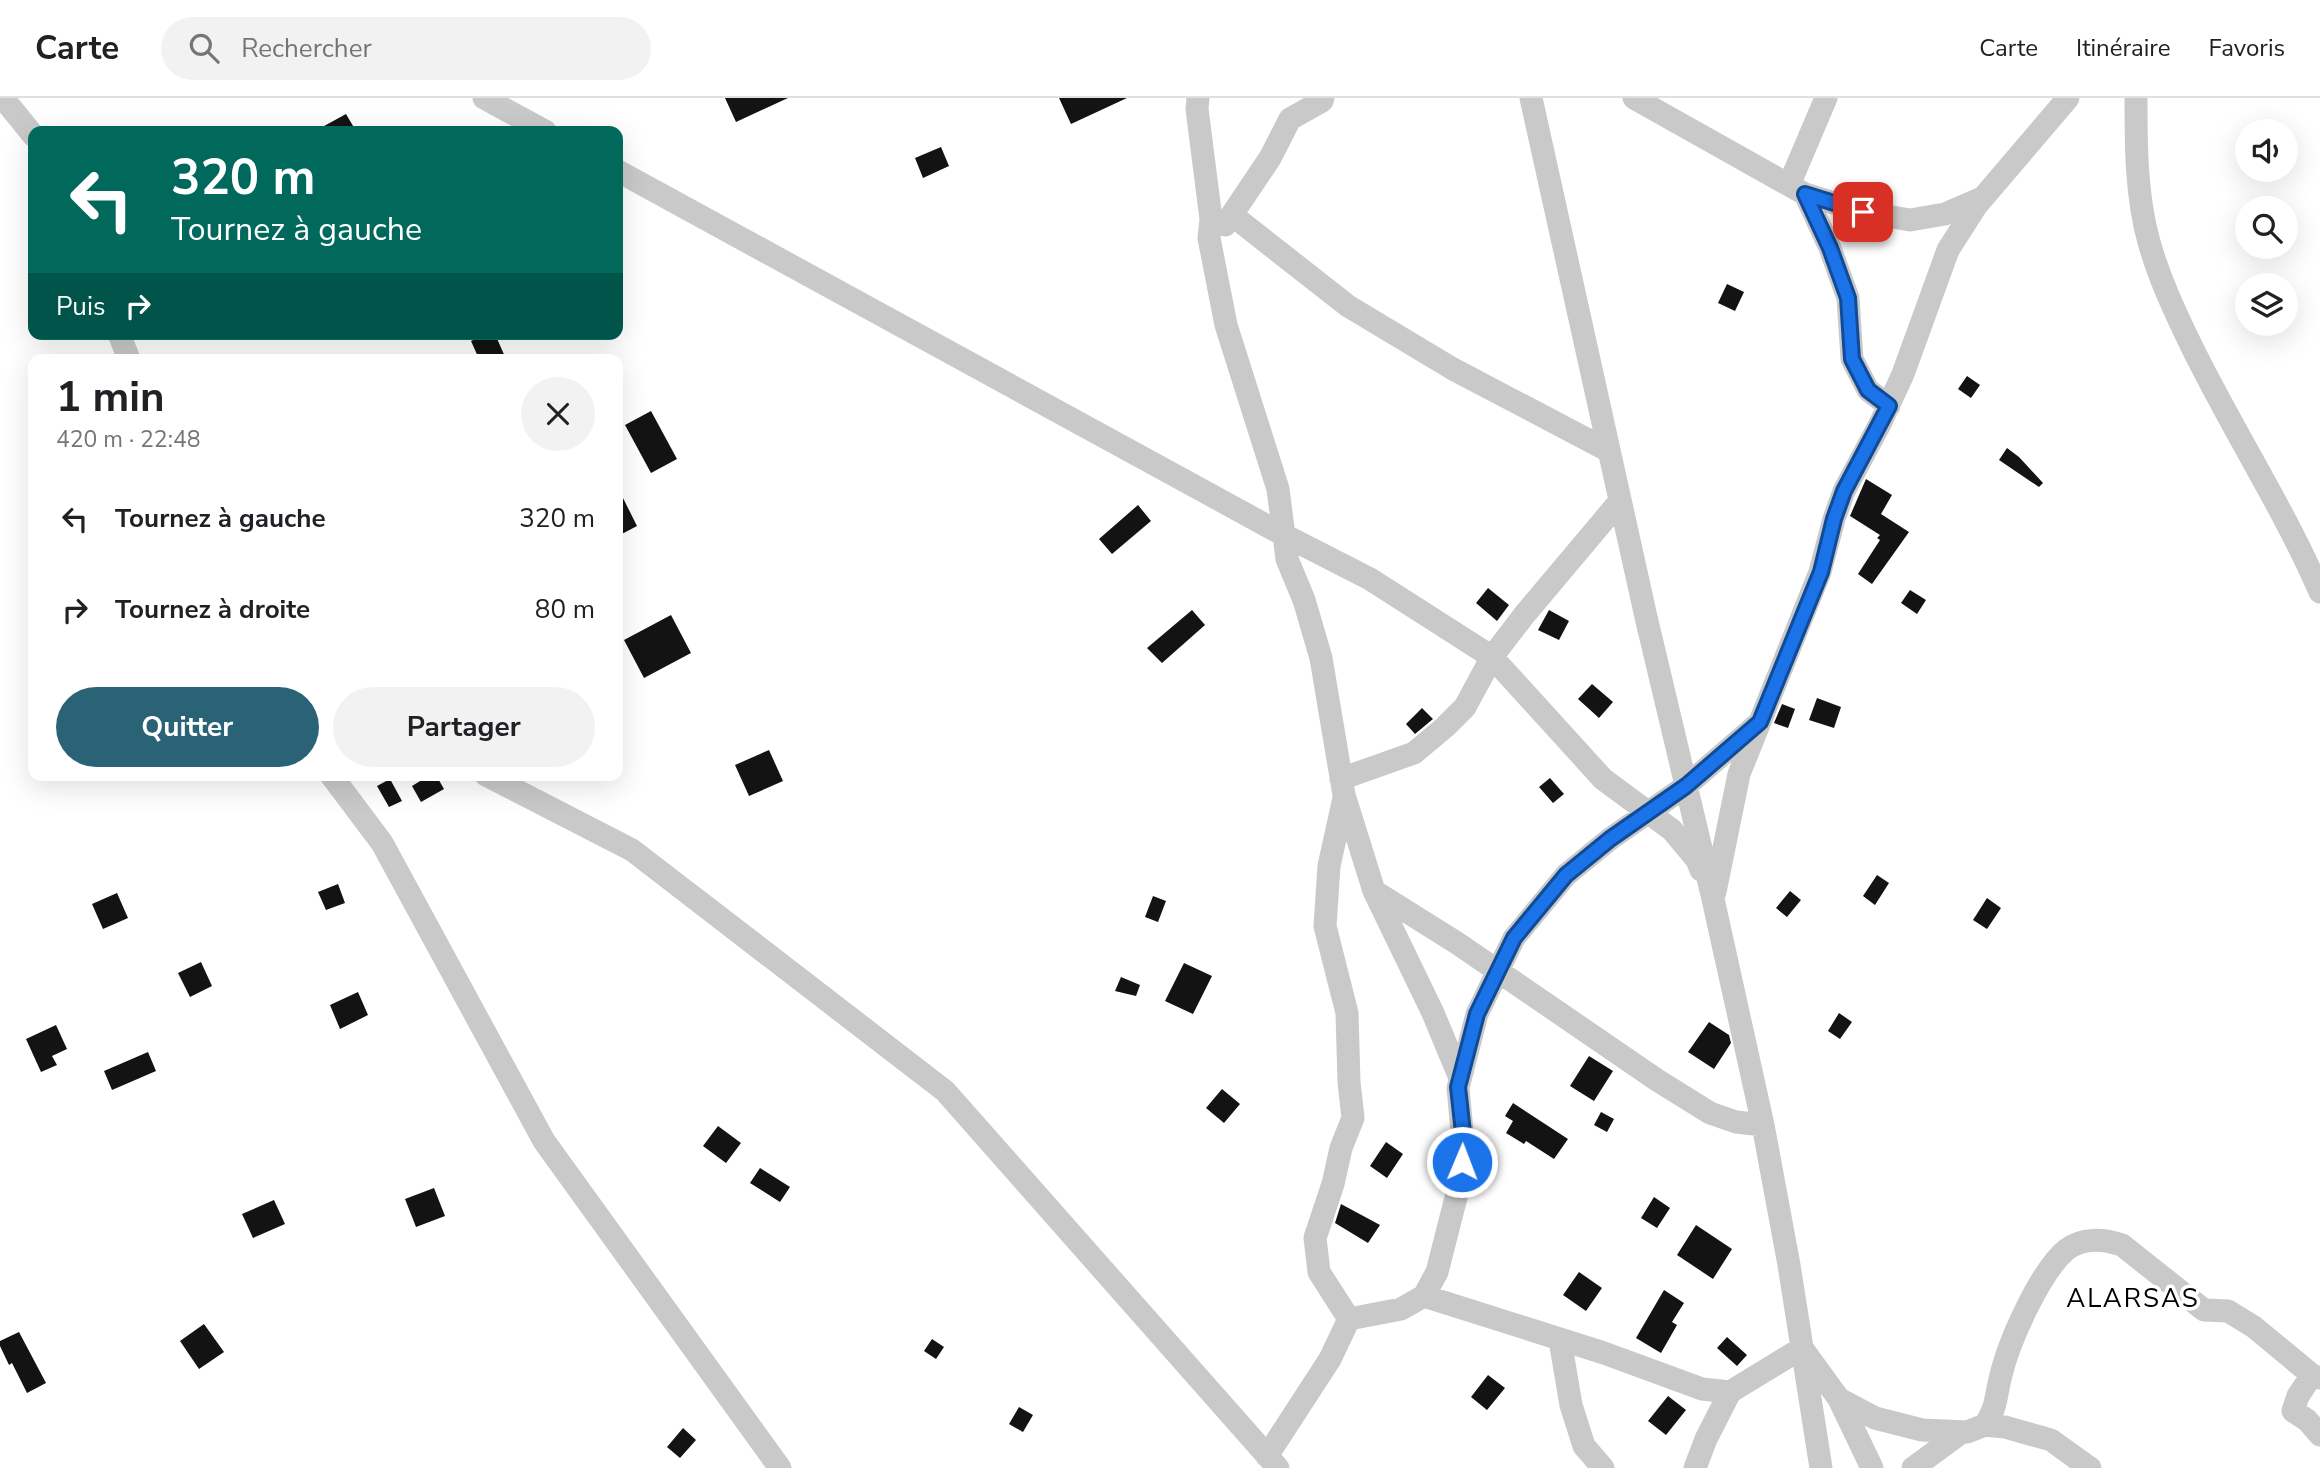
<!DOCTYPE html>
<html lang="fr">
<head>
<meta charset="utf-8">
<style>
  body { margin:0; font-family:"Nunito Sans",sans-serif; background:#f2f2f2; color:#202124; height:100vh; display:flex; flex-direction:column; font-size:26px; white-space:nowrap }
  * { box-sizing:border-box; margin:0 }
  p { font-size:23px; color:#757577 }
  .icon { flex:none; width:38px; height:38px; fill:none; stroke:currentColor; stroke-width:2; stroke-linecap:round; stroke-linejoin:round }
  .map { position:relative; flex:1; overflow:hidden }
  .sheet { position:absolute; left:28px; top:256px; width:595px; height:427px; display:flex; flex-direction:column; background:#fff; border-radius:14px; box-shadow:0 7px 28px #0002 }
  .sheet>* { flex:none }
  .guide { position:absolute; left:28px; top:28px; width:595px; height:214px; border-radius:14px; box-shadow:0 7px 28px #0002; background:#00695c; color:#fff; overflow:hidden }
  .fabs { position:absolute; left:2235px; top:21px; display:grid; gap:14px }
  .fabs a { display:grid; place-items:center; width:63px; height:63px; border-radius:50%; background:#fff; box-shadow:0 7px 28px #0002; font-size:35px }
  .pin { position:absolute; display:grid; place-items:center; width:60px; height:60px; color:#fff; margin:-30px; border-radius:14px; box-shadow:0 4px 10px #0006 }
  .me { position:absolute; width:77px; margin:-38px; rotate:1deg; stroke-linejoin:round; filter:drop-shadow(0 0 5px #0008) }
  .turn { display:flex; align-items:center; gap:24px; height:147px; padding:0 28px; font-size:32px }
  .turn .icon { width:91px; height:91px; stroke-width:2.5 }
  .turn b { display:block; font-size:49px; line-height:60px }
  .then { display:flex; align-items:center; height:66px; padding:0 28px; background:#0003; gap:14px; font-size:26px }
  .round { display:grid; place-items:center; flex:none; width:74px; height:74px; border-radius:37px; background:#f2f2f2 }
  .headline { display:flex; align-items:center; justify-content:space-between; height:119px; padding:0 28px }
  h1 { font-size:42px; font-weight:700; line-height:52px }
  .button { display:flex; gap:14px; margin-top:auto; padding:14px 28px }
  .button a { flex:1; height:80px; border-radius:42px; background:#2a6276; color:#fff; font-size:28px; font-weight:700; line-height:80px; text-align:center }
  .button a+a { background:#f2f2f2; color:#202124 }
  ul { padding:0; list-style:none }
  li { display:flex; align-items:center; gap:21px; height:91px; padding:0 28px }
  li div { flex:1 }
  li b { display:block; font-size:26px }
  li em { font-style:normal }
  header { display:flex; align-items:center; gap:42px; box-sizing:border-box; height:98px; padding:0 35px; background:#fff; border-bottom:2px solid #e0e0e0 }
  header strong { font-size:33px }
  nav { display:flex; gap:38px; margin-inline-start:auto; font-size:24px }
  .search { width:490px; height:63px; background:#f2f2f2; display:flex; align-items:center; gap:18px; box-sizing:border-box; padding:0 24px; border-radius:38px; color:#757577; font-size:26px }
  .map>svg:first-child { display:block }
</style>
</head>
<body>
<header>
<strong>Carte</strong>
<div class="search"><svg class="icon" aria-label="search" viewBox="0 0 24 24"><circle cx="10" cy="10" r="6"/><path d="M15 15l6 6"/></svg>Rechercher</div>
<nav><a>Carte</a><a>Itinéraire</a><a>Favoris</a></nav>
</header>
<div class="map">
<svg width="2320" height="1370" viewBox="0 0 2320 1370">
  <rect width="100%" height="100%" fill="#fff"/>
  <path fill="#131313" d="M725,0h63l-52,24z
    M1059,0h68l-56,26z
    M346,16l10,17h-41z
    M941,49l8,19 -26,12 -8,-20z
    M1727,186l17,8 -9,19 -17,-8z
    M486,236h9l11,25h-27l-8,-18z
    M1967,278l13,9 -9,13 -13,-9z
    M651,313l26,48 -26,14 -26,-48z
    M2007,350l12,9 24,26 -4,4 -40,-27z
    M1866,381l26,16 -11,19 28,18 -37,52 -14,-10 22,-34 -3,-2 3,-3 -30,-19z
    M618,390l19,38 -19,10z
    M1138,407l13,16 -39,33 -13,-15z
    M1488,490l21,17 -12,16 -21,-18z
    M1910,492l16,10 -9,14 -16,-11z
    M1192,512l13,15 -43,38 -15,-15z
    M1549,512l20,11 -10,19 -21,-10z
    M671,517l20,38 -47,25 -20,-38z
    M1592,586l21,18 -14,16 -21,-19z
    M1817,600l24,9 -7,21 -25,-8z
    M1782,606l13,5 -7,19 -14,-5z
    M1422,610l11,11 -18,15 -9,-10z
    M769,652l14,31 -34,15 -14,-31z
    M430,677h6l8,14 -23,13 -9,-16z
    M1550,680l14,16 -11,9 -14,-16z
    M390,681l12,22 -13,6 -12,-21z
    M1877,777l12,8 -14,22 -12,-9z
    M338,786l7,19 -19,7 -8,-18z
    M1790,793l11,9 -14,17 -11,-9z
    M117,795l11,25 -25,11 -11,-25z
    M1153,798l13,5 -8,21 -13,-5z
    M1987,800l14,10 -14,21 -14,-9z
    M201,864l11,24 -22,11 -12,-24z
    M1184,865l28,13 -19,38 -28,-13z
    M1121,879l19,8 -4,11 -21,-5z
    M358,894l10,23 -28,14 -10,-24z
    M1839,915l13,9 -12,17 -12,-8z
    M1709,924l20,13 2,8 -17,26 -26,-17z
    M56,927l11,24 -15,7 5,9 -16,7 -15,-33z
    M148,954l8,19 -44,19 -8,-19z
    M1589,958l24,15 -19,30 -24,-15z
    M1222,991l18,15 -16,19 -18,-15z
    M1513,1005l55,36 -14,20 -28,-18 -2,3 -18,-11 7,-12 -8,-5z
    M1601,1014l13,7 -7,13 -13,-7z
    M718,1028l23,17 -15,20 -23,-17z
    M1386,1044l17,12 -16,24 -17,-12z
    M760,1070l30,19 -10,15 -30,-19z
    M434,1090l11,28 -29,11 -11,-28z
    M1654,1099l16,11 -13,20 -16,-10z
    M274,1102l11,24 -32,14 -11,-24z
    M1341,1106l39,21 -12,18 -33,-20z
    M1696,1127l36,24 -19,30 -36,-24z
    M1579,1174l23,16 -16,23 -23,-16z
    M1664,1192l20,13 -12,19 5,3 -16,28 -25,-15z
    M204,1226l20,28 -25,17 -19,-28z
    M19,1234l27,51 -19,10 -15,-30 -3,2 -9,-19v-5z
    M1727,1239l20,18 -10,11 -20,-18z
    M932,1241l12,8 -8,12 -12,-8z
    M1488,1277l17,13 -18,22 -16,-13z
    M1668,1298l18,14 -20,25 -18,-14z
    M1019,1309l14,8 -10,17 -14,-8z
    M683,1330l13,12 -16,18 -13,-11z"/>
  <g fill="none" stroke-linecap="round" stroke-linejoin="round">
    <path stroke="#c9c9c9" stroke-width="23" d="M3,0l30,37
      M484,0l61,33
      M1198,0l-1,11 14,110 -2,19 17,87 52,164 9,70 17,41 17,58 23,137 30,96 83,52 200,137 53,33 26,9 27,3
      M1531,0l115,519 67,282 50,226 26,140 32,203
      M1634,0l171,96 58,18 47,8 35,-6 37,-16
      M2136,0c0,47 0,98 13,144 10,36 26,70 42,103 41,84 92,162 129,247
      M618,73l664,363 88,45 122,78 111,122 69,51 25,30 4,10
      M1789,87l37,-87
      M1805,96l25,54 18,50 4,61 16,31 21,16
      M1232,117l116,91 105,63 156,82
      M1225,127l45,-67 20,-39 32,-18 1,-3
      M119,236l10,25
      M331,677l51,68 162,298 236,327
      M486,677l146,75 313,241 333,377
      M1341,681l73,-26 31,-26 20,-20 27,-50 33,-43 95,-113
      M1344,700l-15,68 -4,60 22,87 2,69 4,36 -12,30 -8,36 -18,54 4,34 30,47
      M1374,793l59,122 27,65
      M1715,794l24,-118 81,-202 14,-53 10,-28 36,-67 23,-50 45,-124 28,-44 92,-108
      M1424,1198l180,57 98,36 28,3 72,-44 37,51 36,19 47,12 45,2 18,-7 20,2 46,13 39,28
      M1560,1242l11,65 13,41 19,22
      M2312,1277l-14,21 -5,15 14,9 13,15
      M1839,1301l33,69
      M1985,1327c13,-20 10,-28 16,-50 8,-34 39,-103 65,-125 16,-13 38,-11 56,-5l82,65 24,1 26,16 58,48 8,3
      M1267,1358l63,-97 19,-40 52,-10 23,-13 13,-24 23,-90 3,-40 -5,-54 19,-74 37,-76 52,-63 44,-36 76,-53 74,-64
      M1695,1370l11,-29 24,-47
      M1913,1370l49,-36"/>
  </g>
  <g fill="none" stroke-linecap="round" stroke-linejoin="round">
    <defs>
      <path id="route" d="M1462,1064l2,-20 -6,-55 19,-73 37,-76 52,-63 44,-36 76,-53 74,-64 61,-150 13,-53 10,-28 45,-85 -21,-16 -16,-31 -4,-61 -18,-50 -25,-54 58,18"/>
    </defs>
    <use href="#route" stroke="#114b97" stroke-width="18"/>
    <use href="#route" stroke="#1a73e8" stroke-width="12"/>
  </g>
  <g text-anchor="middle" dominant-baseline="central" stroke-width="7" stroke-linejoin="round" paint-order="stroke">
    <g font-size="26" letter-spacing="2" fill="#000" stroke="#fff">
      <text x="2133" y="1200">ALARSAS</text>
    </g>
  </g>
</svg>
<div class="fabs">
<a><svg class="icon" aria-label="sound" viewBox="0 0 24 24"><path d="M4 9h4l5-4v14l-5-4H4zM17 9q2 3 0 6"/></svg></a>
<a><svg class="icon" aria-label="search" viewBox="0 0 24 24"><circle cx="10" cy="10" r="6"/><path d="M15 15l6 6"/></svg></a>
<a><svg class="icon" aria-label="layers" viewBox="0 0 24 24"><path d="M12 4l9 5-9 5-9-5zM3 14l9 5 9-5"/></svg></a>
</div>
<div class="pin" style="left:1863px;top:114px;background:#d93025"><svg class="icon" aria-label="arrive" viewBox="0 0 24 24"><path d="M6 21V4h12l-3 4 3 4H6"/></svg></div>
<svg class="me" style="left:1462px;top:1064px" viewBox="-20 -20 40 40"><circle r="17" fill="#1a73e8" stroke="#fff" stroke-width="3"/><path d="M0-11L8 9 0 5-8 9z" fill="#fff"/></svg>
<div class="guide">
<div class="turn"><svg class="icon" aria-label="left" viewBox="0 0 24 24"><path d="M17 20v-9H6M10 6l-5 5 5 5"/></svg><div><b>320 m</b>Tournez à gauche</div></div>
<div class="then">Puis<svg class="icon" aria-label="right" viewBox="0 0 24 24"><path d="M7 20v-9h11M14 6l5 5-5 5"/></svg></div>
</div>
<section class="sheet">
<div class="headline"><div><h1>1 min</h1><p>420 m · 22:48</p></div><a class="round"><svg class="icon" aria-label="close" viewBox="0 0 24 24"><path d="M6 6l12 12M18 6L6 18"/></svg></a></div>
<ul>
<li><svg class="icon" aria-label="left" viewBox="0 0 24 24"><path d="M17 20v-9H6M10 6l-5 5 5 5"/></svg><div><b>Tournez à gauche</b></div><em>320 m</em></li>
<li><svg class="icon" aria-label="right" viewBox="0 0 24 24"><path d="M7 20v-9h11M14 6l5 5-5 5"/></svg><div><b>Tournez à droite</b></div><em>80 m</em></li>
</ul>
<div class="button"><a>Quitter</a><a>Partager</a></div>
</section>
</div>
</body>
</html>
